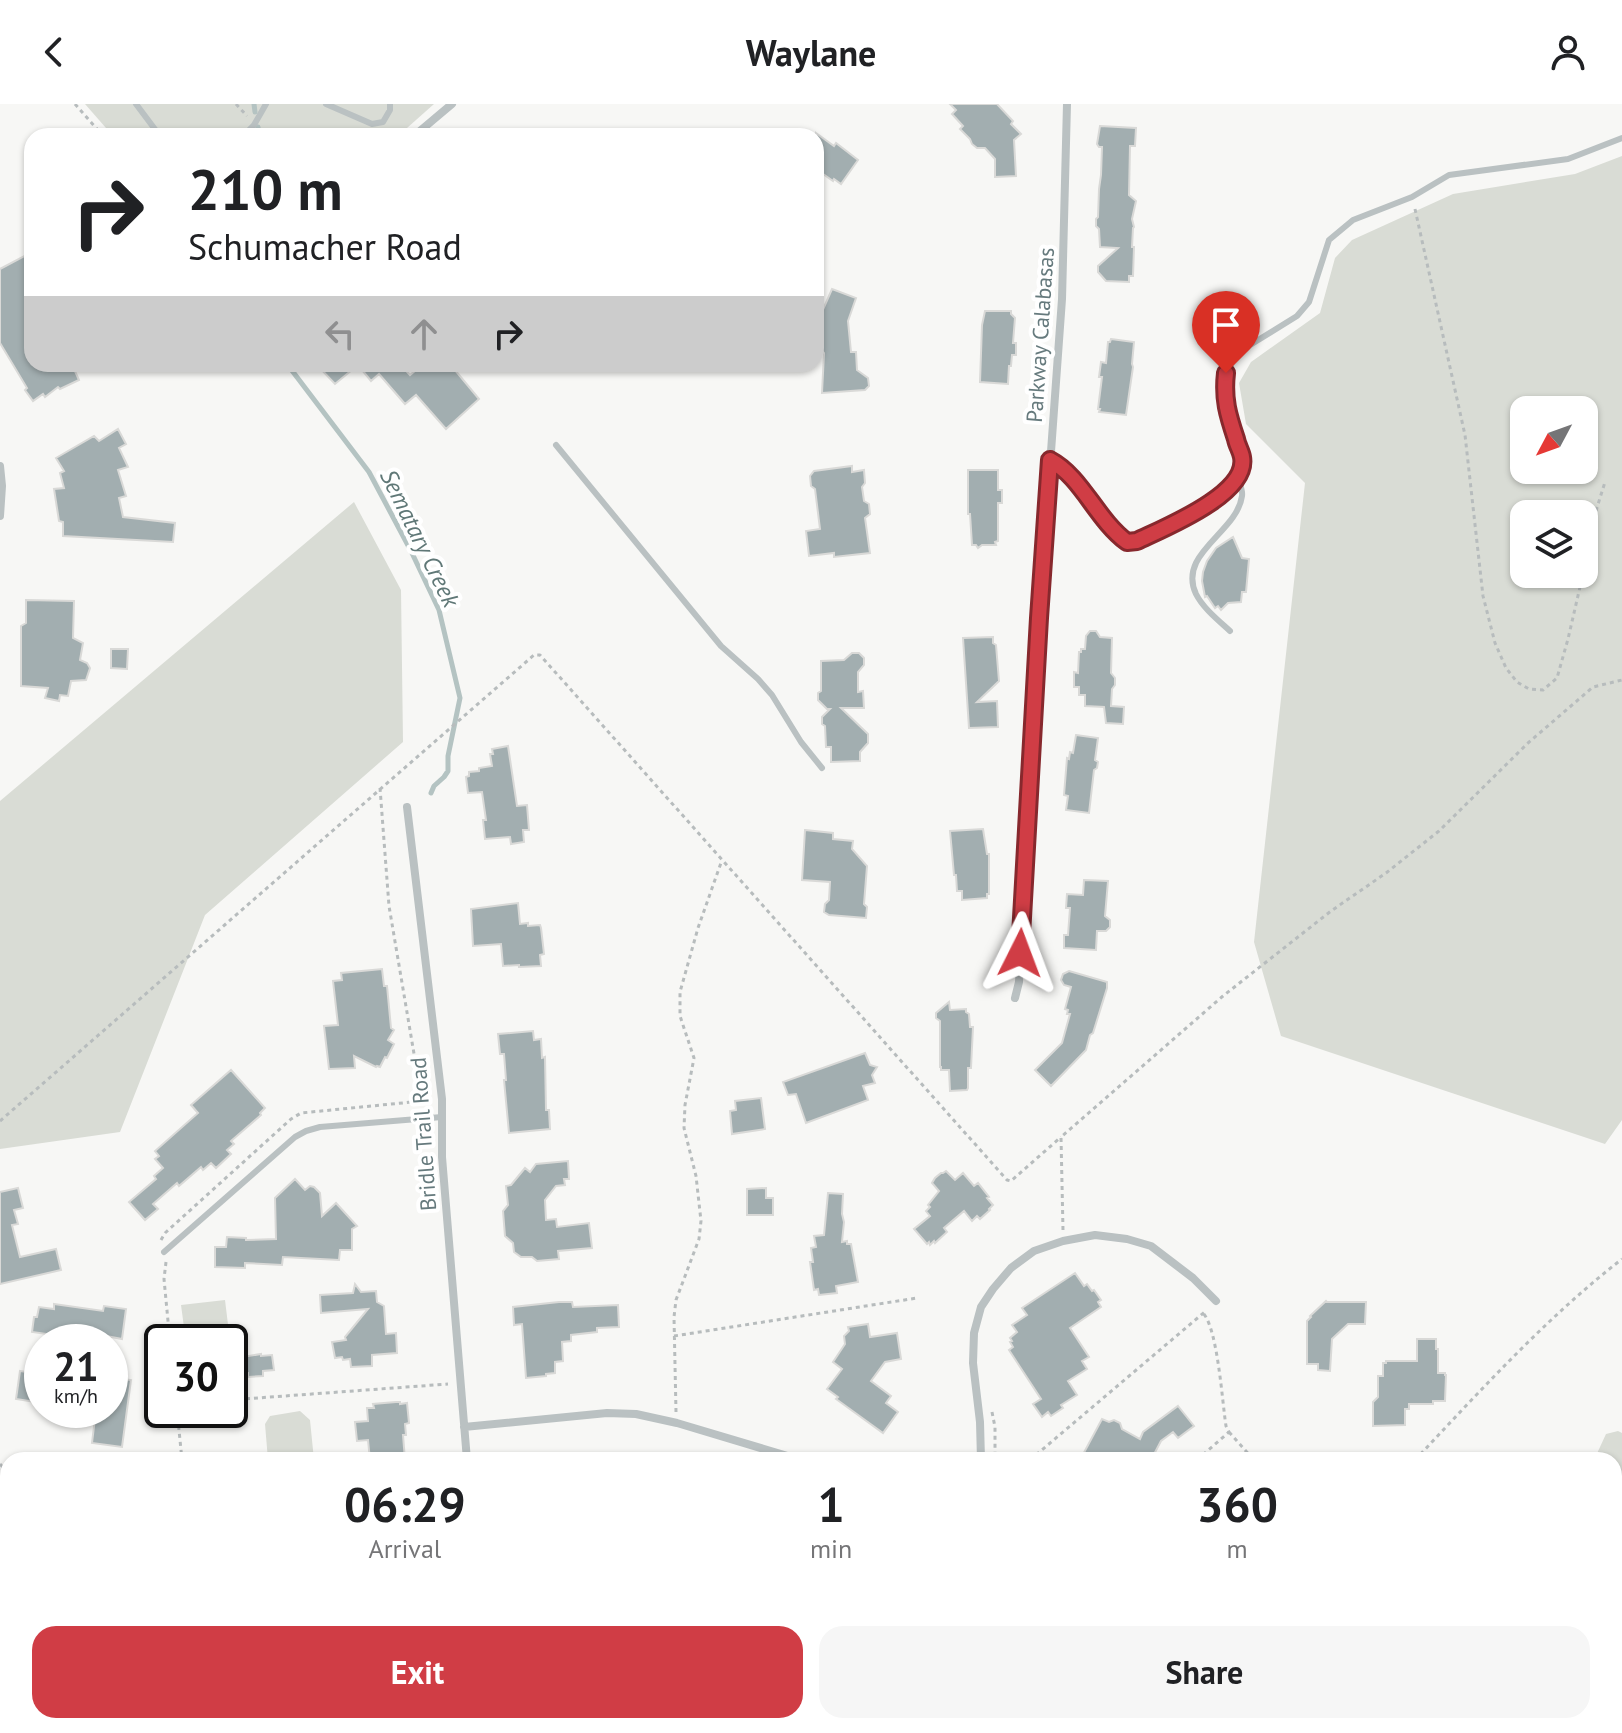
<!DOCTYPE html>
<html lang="en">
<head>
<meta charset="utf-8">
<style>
  body { margin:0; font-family:"PT Sans",sans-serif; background:#f6f6f6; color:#202124; height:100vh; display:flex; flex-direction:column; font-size:30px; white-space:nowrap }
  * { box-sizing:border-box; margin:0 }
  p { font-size:26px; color:#757577 }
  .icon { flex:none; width:44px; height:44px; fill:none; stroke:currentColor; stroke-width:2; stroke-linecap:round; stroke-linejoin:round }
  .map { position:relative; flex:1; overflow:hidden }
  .drawer { position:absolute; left:0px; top:1348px; width:1622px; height:282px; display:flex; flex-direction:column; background:#fff; border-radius:24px 24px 0 0; box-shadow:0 2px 6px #0004 }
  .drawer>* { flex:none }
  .guide { position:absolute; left:24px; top:24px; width:800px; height:244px; border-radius:24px; box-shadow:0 2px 6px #0004; background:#fff; color:#202124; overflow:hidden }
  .needle { width:52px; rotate:229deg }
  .controls { position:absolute; left:1510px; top:292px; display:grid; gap:16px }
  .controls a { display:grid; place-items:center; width:88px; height:88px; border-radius:16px; background:#fff; box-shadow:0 2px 6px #0004; font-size:40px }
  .speed { position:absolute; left:24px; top:1220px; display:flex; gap:16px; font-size:40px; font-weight:700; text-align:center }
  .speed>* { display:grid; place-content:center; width:104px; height:104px; border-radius:50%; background:#fff; box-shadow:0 2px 6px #0004; line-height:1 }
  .speed small { font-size:20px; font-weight:400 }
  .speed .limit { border:4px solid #111; border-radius:12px; background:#fff; color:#111 }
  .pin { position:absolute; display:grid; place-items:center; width:68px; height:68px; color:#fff; margin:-82px -34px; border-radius:50% 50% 50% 0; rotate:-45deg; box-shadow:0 0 8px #0007 }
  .pin .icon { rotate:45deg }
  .me { position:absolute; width:88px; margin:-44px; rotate:3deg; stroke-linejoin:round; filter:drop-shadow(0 0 6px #0008) }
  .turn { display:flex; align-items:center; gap:28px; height:168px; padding:0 32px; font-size:36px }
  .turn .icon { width:104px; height:104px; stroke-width:2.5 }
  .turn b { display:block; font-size:56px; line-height:68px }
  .lanes { display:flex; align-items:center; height:76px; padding:0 32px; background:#0003; justify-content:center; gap:40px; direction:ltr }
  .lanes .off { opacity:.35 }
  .eta { display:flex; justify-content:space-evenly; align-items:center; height:136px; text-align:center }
  .eta b { font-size:48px; font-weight:700; line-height:56px }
  .cta { display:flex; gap:16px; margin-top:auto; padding:16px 32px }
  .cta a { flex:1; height:92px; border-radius:24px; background:#d03d45; color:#fff; font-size:32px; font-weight:700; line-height:92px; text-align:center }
  .cta a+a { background:#f6f6f6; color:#202124 }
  header { display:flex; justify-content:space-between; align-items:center; height:104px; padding:0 32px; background:#fff; font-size:36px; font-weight:700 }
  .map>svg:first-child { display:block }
</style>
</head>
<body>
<header><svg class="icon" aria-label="back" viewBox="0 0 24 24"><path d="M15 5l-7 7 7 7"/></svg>Waylane<svg class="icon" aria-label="person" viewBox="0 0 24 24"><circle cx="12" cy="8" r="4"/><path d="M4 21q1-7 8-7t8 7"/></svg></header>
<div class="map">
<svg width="1622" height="1629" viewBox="0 0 1622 1629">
  <rect width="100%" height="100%" fill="#f7f7f5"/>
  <path fill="#d9dcd5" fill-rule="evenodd" d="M85,0h349l-36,32h-285z
    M1622,52v964l-17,24 -324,-108 -27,-94 51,-459 -59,-59 -7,-41 12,-21 69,-49 15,-55 17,-18 101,-46 122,-20zM1584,306v60h-60v-60zM1584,410v60h-60v-60z
    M354,398l47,88 2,152 -198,173 -85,217 -120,17v-348z
    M225,1196l10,82 -5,1v-41h-44l-5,-37z
    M300,1307l10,9 4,40h-46l-3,-36 5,-8z
    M1618,1327l4,2v84l-1,4 -7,2v-63h-20l12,-26z"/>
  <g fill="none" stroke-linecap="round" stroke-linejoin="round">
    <path stroke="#b4c3c2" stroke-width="5" d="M254,0l1,8
      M258,23l1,9
      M287,260l82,108 42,79 28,59 21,88 -12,58v15l-4,6 -10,9 -3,7"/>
  </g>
  <path fill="#a2aeb0" stroke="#d9d9d7" stroke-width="2" d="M950,0h47l16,17 -2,3 10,10 -7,6 2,36 -21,1v-18l-10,-11h-8l-5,-4 -2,-5 -10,-10 3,-3 -11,-12 4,-4z
    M1100,22l36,2 -1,18h-5l-1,49 7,6 -4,18 2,8 -1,1 -1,19h2l-1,29h-4v6l-23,-1 -8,-9v-6l20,-18 -18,-1 -1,-18 -3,-3v-7l2,-2 1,-28 2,-14 1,-28h-3l-2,-3z
    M816,29l18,13 2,-3 22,17 -17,24 -7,-5 -1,2 -17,-12z
    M32,148v112h42v5l5,11 -19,9 -2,-2 -13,10 -2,-3 -10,7 -8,-11 2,-2 -27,-45v-74z
    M832,185l24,9 -8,23 3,31h5l1,18 11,8 1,8 -4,4 -43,3 2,-40 -5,-6 -1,-7 5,-5 -2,-21z
    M985,207h26v3l4,4 -2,25h3v12h-4l-1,11h-2l-1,18 -28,-2 2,-57z
    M1111,235l23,3 -2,22 1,3 -7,48 -27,-3 1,-3h-2l4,-32h-3l2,-15 5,1 2,-21h2z
    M316,260h84l10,11 13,-11h27l29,35 -33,30 -30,-34 -11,9 -26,-30 -8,7 -13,-16 -23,19z
    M118,325l8,15 -7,4 9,19 -10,3 8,26 -7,2 4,19 52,6 -2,19 -110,-6v-14l-4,-1 -5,-32 10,-1 -4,-15 4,-2 -8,-13 38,-22 5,5z
    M852,362v6l12,-2 1,13 -3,4 2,14 5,3 1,10 -5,4 5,35 -36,4v-4l-25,3 -3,-25 14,-2 -5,-40 -4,-3 -1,-10 4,-5z
    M968,366h30v20h4v13h-4v38l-3,1 1,3h-14l-4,3 -2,-3h-4l-2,-31h-2z
    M1233,433l9,21 7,1 -3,33h-4l-1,10 -13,1 -7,7 -3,-4 -3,2 -8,-12 -2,1 -3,-16 1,-9 4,-11 9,-13z
    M26,496l48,1 -1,37 10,5 -3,17 7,3 3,5 -4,12 -15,1 -3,15 -8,-1 -1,6 -14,-3 3,-10 -27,-2v-60l5,-3z
    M1090,527h6l4,6 12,1 -1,35 4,5v7l-3,4 -1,17 13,1 -1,17 -17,-1 -2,-16 -19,-1v-11h-6v-8h-5v-15l4,1 1,-21h2v-3h4l1,-13z
    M993,533v6l3,2 3,36 -22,21 20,-1 1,26 -29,1 -6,-90z
    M111,545h17l-1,20 -16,-1z
    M852,549h7l5,5v7l-6,7v20l5,-1 1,17h-23l27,26v9l-8,9v9l-29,1v-15h-5l-1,-21 -3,-2v-7l8,-8h-3l-9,-9v-7l3,-2v-30l23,-1z
    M1076,631l22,3 -3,22 3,2 -1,6 -3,2 -5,43 -23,-3 2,-14 -4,-1 3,-37 2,1 1,-7 3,1z
    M508,642l9,60 10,-1 2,25h-6l1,12 -13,2 -1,-7 -25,2 -2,-19h3l-4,-28 -14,1 -2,-16 3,-1v-4l10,-1v-3l13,-2 -2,-12h3l-1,-5z
    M983,725l4,25h2v40h-2v4l-25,2v-9h-5l-1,-16h-2l-4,-44z
    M805,726l28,3v6l20,2 -1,8 15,17 -3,38 3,3 -1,11 -37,-3 -5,-3 1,-8 4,-4 1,-18 -28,-2z
    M1084,776l24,1 -3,35 5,4v7l-4,4h-9l-1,19 -32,-2v-13h4l2,-27h-4l1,-14 16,1z
    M518,799l2,21 8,-1v3l12,-1 1,3 3,26 -4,1 1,11 -22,1v-2l-16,1 -2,-22 -28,2 -2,-37z
    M382,865l2,17h3l4,42 3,2 -6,10 6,4 -7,14 -2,-1 -5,10 -3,-1 -1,1 -22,-11 1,12 -26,1 -5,-43 14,-1 -5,-44 9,-1 -1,-7z
    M1069,867l38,11v6l-14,45 -3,2 -4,15 -35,36 -16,-16 27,-27 8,-29h-3l1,-4 -3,-1 6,-22 -7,-2 -3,-5 2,-6z
    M949,898l1,8 16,-1v3l3,2 1,13h3l-2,41h-3v20l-1,2 -17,1 -1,-21h-8v-3h-1v-46l-4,-3v-5z
    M533,927l1,9 7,-1 1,19 3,-1 1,53h3l1,19 -41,4 -5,-53h2l-2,-26h-4l-2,-20z
    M865,949l5,12 7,2 -5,8 3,8 -12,3 5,14 -62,23 -10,-29 -8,1 -5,-13z
    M231,966l34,38 -5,5 1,2 -30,26 3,3 -7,6 4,4 -15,14 -5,-5 -8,7 -2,-3 -22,19 -2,-3 -24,21 5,5 -13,11 -16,-18 27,-23 -2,-3 9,-8 -8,-9 4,-3 -4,-5 43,-38 -7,-8z
    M761,994l4,31 -33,5 -2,-23 6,-1 -1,-9z
    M568,1057l1,18h-5l1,6 -9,1 -11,14 1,20 10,-1 1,8 32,-4 3,25 -34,3 1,8 -22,2 -5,-4h-11l-7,-5 -1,-9 -8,-7 -2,-25 5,-6 -2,-19 5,-1 14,-17 5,4 6,-8z
    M946,1067l9,9 8,-7 11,13 4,-3 11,14 -2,1 6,7 -4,4 1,1 -10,9 -3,-3 -5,5 -8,-10 -20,17 3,4 -12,11 -1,-2 -4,4 -1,-3 -2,2 -13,-15 16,-13 -4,-5 4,-4 -2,-2 11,-14 -7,-8 3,-5 6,-5h2z
    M295,1075l10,11 5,-4 4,1 6,6 2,23 14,-13 21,23 -5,3v21h-12l-1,10 -56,-3 -1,8 -37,-2v5l-30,-1v-20h11l1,-10 19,1v2l30,-1 -1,-41z
    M18,1084l5,20 -9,2 4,14 -6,1 8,32 36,-8 5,21 -61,14v-92z
    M766,1084v10h7v17h-26v-26z
    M828,1089l15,1 -1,20 2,8 -2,20 5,-1v3h4l7,38 -22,4 1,7 -18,2 -1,-6 -4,1 -4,-28h3l-2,-14 5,-1 -2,-11 10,-1z
    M1075,1169l9,13 3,-2 5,7 2,-1 7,10 -3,2 3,5 -31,21 19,29 -7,4 5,8 -19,12 9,14 -16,10 2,3 -12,8 -3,-4 -6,5 -9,-13 8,-5 -32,-49 4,-3 -3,-5 2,-1 -2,-3 7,-6 -5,-7 15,-10 -5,-7z
    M355,1180l6,8 15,-1 1,11 7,4 2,28 10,-1 1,20 -25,2v11l-21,1 -1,-8 -7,1 -1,-3 -7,1 -3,-16 14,-2 -1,-3 23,-28 -47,4 -1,-18 33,-2z
    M1326,1197l1,1h39l-1,22h-17l-16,15 -2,32 -12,-1v-6h-11v-43l4,-4 -1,-1z
    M559,1198h13l1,5 45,-2 1,22 -22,1v4l-26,3v6l-9,1 1,19 -8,1v11l-9,1v2l-20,2 -4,-54 -8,1 -1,-18z
    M54,1200l49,7 1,-5 22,3 -4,30 -16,-3 -1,6h-29v-4l-44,-6 2,-15h3l2,-10 15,2z
    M868,1220l2,13 27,-4 4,26 -16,3 -14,19 20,15 -5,7 12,9 -15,21 -47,-34 2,-2 -11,-8 15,-20 -9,-7 12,-18 -1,-8 5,-5 -1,-4z
    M1417,1235h19v10h2v24h7v2h1l-1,26h-12v3h-24v5h-4v16l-32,1v-24l5,-5v-21h5v-13h3v-2h31z
    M261,1250v2l11,-1 2,15 -11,1v5l-15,1v-4l-11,1 -1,-16z
    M20,1267l22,3v29l-26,-4z
    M110,1273l21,3 -9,67 -30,-4 4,-33h14z
    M396,1298h4v2l7,-1 2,20 -4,1 1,11h-3l2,25h-35l-2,-20 -11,1 -2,-19 13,-1 -1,-13h7l-1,-4z
    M1178,1302l16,20 -16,12 -5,-6 -12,9 -10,19h-71l22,-41 7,3 5,-2 6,3 2,6 18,10 3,-7z"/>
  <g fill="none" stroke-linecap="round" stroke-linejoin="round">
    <path stroke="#b7bcbd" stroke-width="3" stroke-dasharray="4 4" stroke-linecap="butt" d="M75,0l28,32
      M236,0l11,12
      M1415,105l50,226 18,161 12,47 11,25 11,14 12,7 14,1 14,-12 11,-39 12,-52 2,-13
      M1584,445l21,-67
      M380,684l9,118 33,195
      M0,1017l534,-466h6l467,525 4,1 50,-44
      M1063,1126l-2,-93 162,-141 108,-85 55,-38 53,-42 89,-88 65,-56 29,-7
      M161,1136l4,-7 126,-114 10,-6 131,-13
      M166,1158l-2,17 6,63
      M674,1232l243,-38
      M230,1296l218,-16
      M177,1306l5,50
      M676,1308l-2,-95 2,-17 23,-61 2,-18 -5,-45 -12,-48 1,-23 9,-47 -14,-42v-24l18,-64 24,-68
      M992,1308l3,15v33
      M1229,1328l25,28
      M1030,1356l177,-150
      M1197,1356l32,-28 -3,-6c-4,-26 -8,-93 -22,-112
      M1415,1356c66,-70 131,-142 207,-201
      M0,1360l8,9
      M1614,1615l8,8
      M223,1622l6,7
      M1258,1622l6,7
      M1084,1629l8,-7"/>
    <path stroke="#bac1c2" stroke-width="6" d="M136,0l24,32
      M326,0l46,20 11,-2 7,-12v-6
      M243,32l11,-11 12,-21
      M556,341l165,201 37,33 14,16 29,47 21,26
      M1050,356c6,3 12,6 17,10 18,19 42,73 70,71l64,-32 17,-11 20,-20 5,-19 -6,-16 -14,-49 3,-21 11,-20 60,-37 12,-14 20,-62 24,-20 59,-23 37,-22 119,-16 54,-21
      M1230,527c-12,-11 -27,-23 -34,-37 -19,-41 41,-61 46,-98 1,-5 -2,-12 -4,-18
      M164,1148l131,-115 11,-6 14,-4 122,-10
      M1614,1433l8,-5
      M1504,1629v-7"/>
    <path stroke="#bac1c2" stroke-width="8" d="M414,32l38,-32
      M0,362l2,20 -2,30
      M407,703l35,292v58l25,303
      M1015,894l4,-16 20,-364 23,-319 5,-195
      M464,1323l143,-14 29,1 41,9 124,37
      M981,1356l-1,-38 -7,-59 1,-30 7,-26 12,-18 18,-21 23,-17 29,-10 32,-6 32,4 24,7 42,32 23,23
      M493,1622l1,7
      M918,1622l1,7
      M1238,1622l5,7"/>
  </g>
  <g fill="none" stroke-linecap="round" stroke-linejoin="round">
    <defs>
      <path id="route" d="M1020,849l19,-335 11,-158c32,17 46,59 77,82l10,-1c27,-13 112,-47 105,-84 -1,-6 -5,-12 -6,-18 -8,-24 -13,-40 -10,-66"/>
    </defs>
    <use href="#route" stroke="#87282d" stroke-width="20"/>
    <use href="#route" stroke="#d03d45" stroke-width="14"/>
  </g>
  <g text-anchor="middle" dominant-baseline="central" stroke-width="8" stroke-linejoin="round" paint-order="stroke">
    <g font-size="22" fill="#667a7d" stroke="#fff">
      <text transform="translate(1040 231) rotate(-86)">Parkway Calabasas</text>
      <text transform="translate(423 1030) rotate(-94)">Bridle Trail Road</text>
    </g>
    <g font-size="24" font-style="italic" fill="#607877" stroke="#fff">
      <text transform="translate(420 434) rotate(64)">Sematary Creek</text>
    </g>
  </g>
</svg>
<div class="controls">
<a><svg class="needle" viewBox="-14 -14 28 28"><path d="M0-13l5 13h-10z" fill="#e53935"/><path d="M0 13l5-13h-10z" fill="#757577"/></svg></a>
<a><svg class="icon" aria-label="layers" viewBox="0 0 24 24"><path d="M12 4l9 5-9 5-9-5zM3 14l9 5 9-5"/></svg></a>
</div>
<div class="speed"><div>21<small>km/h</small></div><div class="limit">30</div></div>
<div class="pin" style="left:1226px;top:269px;background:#d93025"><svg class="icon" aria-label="arrive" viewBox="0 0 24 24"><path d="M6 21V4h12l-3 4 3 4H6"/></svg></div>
<svg class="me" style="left:1020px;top:849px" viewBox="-20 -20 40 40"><path d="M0-17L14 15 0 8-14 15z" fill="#d03d45" stroke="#fff" stroke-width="4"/></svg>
<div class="guide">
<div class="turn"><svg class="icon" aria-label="right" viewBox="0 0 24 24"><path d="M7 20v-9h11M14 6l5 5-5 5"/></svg><div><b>210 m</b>Schumacher Road</div></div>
<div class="lanes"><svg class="icon off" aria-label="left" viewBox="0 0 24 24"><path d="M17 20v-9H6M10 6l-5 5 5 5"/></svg><svg class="icon off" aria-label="ahead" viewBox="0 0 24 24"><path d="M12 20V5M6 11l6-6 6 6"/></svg><svg class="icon" aria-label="right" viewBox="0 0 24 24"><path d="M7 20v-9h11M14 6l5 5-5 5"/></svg></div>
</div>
<section class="drawer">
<div class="eta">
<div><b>06:29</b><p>Arrival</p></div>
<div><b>1</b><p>min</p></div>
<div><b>360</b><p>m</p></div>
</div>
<div class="cta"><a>Exit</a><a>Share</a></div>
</section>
</div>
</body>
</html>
